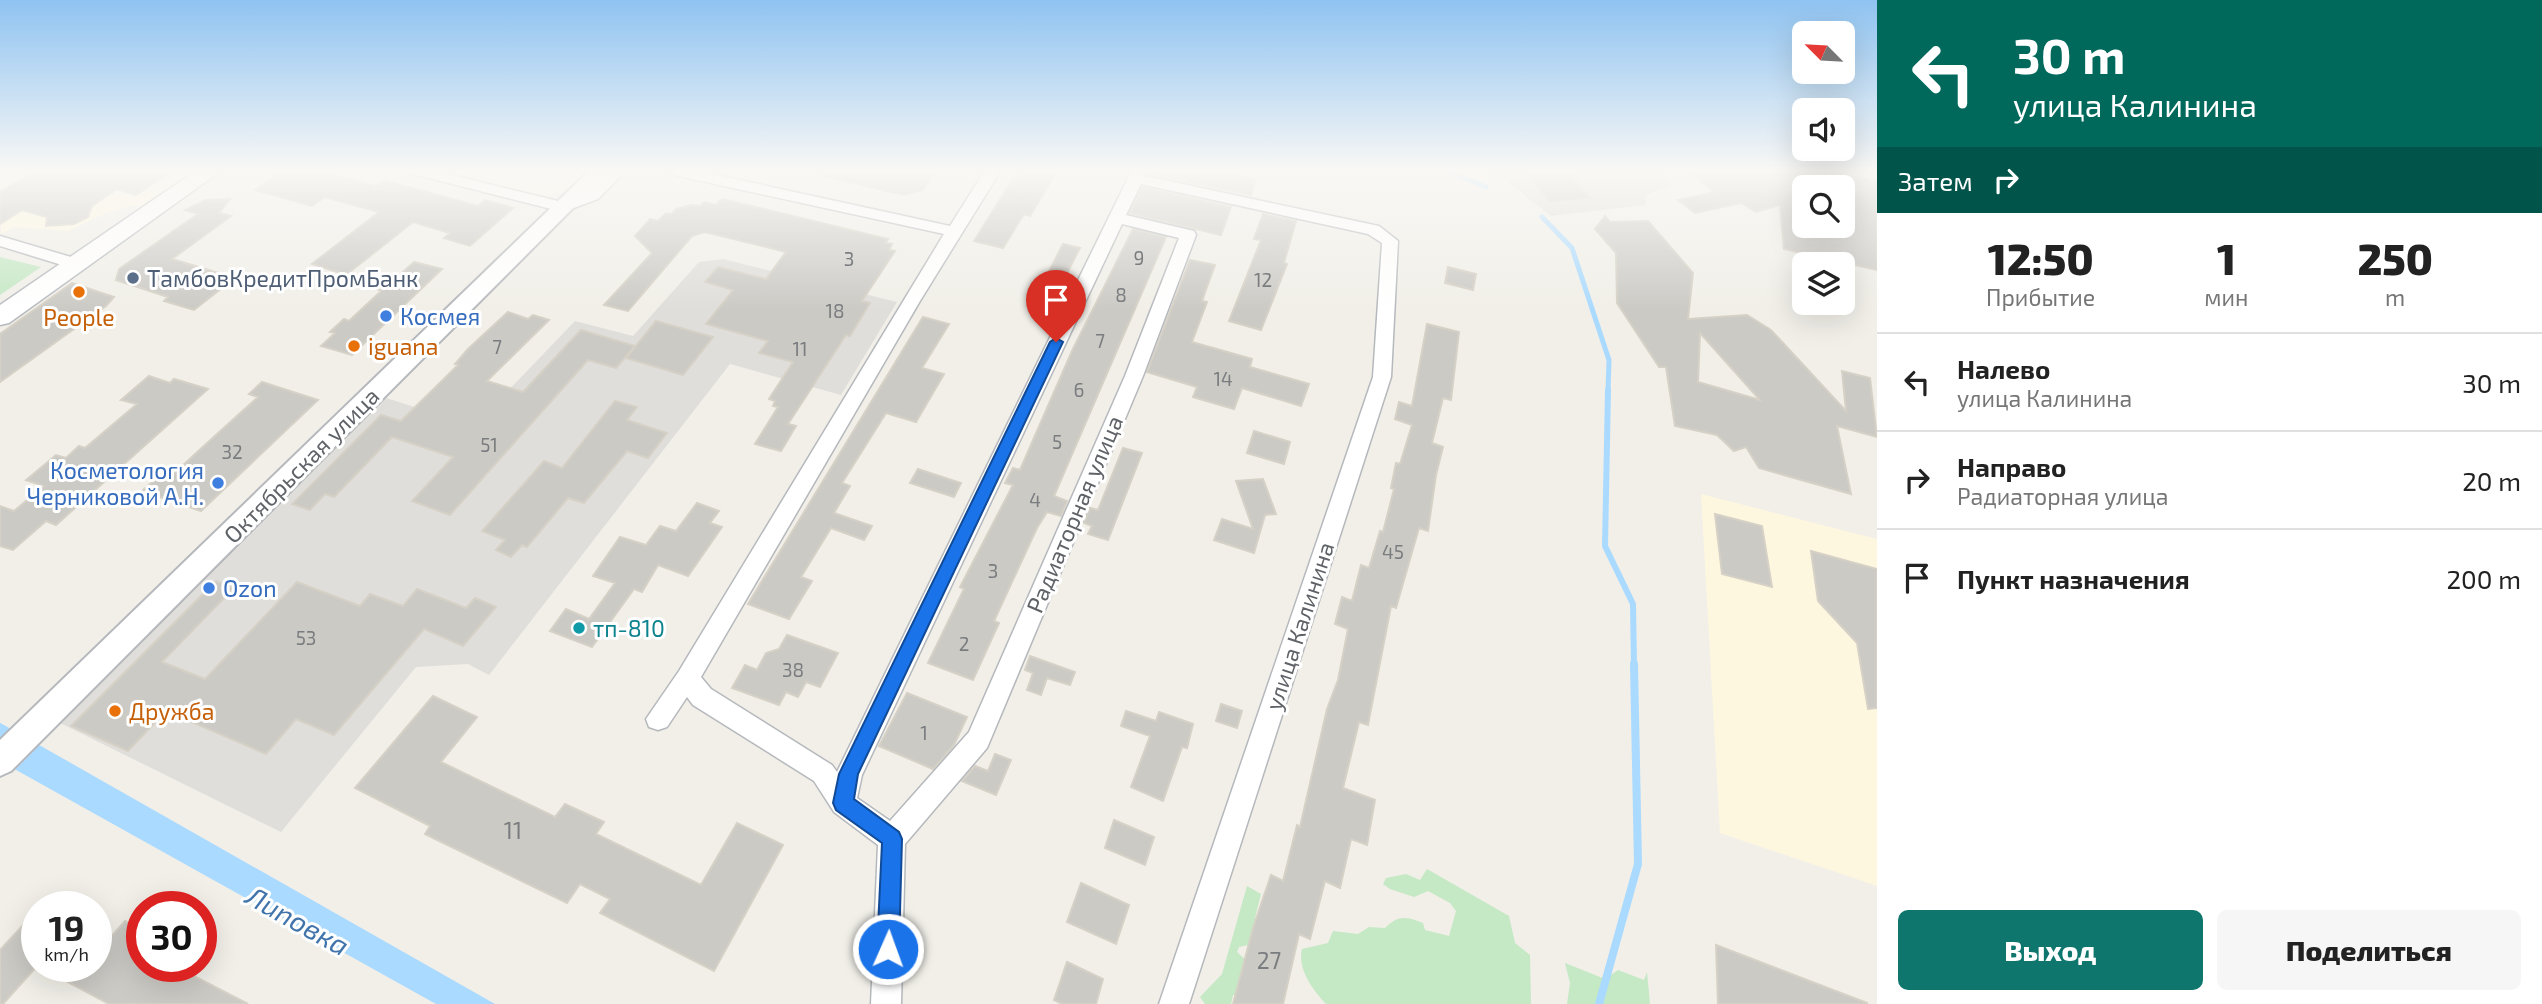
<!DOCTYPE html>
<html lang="ru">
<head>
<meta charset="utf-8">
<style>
  body { margin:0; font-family:"Exo 2",sans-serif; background:#f6f6f6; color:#222; height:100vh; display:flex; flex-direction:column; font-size:26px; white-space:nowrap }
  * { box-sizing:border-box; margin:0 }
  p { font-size:23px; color:#767676 }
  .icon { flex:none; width:38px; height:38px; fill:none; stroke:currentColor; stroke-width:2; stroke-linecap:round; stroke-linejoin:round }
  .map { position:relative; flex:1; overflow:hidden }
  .sheet { display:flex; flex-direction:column; background:#fff; width:665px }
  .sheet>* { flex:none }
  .top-card { background:#00695c; color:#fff; overflow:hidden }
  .needle { width:46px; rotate:294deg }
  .controls { position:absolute; left:1792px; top:21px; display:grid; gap:14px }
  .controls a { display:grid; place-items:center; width:63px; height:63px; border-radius:10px; background:#fff; box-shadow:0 7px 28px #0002; font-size:35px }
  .speed { position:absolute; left:21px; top:891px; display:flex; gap:14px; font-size:35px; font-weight:700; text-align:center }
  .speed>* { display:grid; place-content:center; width:91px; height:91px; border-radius:50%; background:#fff; box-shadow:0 7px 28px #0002; line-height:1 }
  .speed small { font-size:18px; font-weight:400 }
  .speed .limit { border:10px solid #d22; background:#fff; color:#111 }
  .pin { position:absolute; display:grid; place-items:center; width:60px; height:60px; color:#fff; margin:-72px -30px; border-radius:50% 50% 50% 0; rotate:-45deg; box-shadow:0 0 7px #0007 }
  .pin .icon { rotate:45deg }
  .me { position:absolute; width:77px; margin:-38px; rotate:2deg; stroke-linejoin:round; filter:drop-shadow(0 0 5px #0008) }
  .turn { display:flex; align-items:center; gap:24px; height:147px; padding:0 21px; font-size:32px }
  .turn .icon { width:91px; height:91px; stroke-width:2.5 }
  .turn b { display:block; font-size:49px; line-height:60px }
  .then { display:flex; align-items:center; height:66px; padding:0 21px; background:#0003; gap:14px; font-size:26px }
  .eta { display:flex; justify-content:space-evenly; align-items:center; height:119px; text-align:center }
  .eta b { font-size:42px; font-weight:800; line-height:49px }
  .action { display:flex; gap:14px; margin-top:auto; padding:14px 21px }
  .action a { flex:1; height:80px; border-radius:10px; background:#0f766e; color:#fff; font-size:28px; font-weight:800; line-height:80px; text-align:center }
  .action a+a { background:#f6f6f6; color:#222 }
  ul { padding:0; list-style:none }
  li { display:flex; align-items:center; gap:21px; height:98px; padding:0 21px; border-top:2px solid #e0e0e0 }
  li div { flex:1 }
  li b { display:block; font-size:26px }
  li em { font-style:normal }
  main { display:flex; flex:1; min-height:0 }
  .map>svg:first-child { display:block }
</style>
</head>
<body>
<main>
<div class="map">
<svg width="1877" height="1004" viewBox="0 0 1877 1004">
  <rect width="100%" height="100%" fill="#f1efe8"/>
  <path fill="#fef7e0" d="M0,170h197l-56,37 -8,-2 -27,8 -38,18 -54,-4 -13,7z
    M436,170h157l-20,20 -28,6z
    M1701,494l176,45v347l-157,-53z"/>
  <path fill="#e0deda" d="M723,259l174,43 -56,93 -111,-31 -241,311 -21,-11 -52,3 -135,165 -227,-112 329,-323 91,29 101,-105 58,15 66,-74z"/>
  <path fill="#e1ded6" d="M1476,170h184l15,15 -30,10 1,10 -95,11 -45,-35z"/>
  <path fill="#c5e8c5" d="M0,257l41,10 -41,28z
    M1427,869l82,47 6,27 15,12 1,49h-205c-13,-14 -29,-35 -24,-55l26,-6 5,-12 25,3 11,-7 16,1c13,-13 21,-12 38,-5l2,7 24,6 7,-25 -6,-8 -22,-12 -14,6 -24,-8 -7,-5 3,-6 20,-4 14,6z
    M1247,886l14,8 -6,24 7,12 -3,13 -20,4 -2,5 13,12 -4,31h-13l-2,9h-26l-5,-7 22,-23z
    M1565,963l40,16 13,-9 26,10 3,-8 3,32h-83l3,-21z"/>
  <path fill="#aadaff" d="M0,723l4,2 491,279h-59l-436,-243z"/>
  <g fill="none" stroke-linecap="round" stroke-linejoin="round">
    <path stroke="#aadaff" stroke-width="5" d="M1445,170l41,17
      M1542,217l30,31 37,112 -1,32"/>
    <path stroke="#aadaff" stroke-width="6" d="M1608,390l-3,156 28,58 1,62"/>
    <path stroke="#aadaff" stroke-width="8" d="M1599,1004l39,-140 -4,-200"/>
  </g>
  <path fill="#cccac5" stroke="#d6d1c6" stroke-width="2" fill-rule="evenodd" d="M38,170h136l-38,25 -19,-6 -25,17 -4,11 -14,7 -28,2 1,-9 -25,-7 -22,14v-32z
    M283,170h32l61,16 8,-6 94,26 7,-6 28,8 -43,38 -26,-8 6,-5 -37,-11 -67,53 -34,-11 67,-52 -54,-15 -13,9 -57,-16z
    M822,170h88l23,5 -10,15 -19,5 -82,-19z
    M1025,170l30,5 -25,41 -6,-2 -21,34 -29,-7 40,-64 6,1z
    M1151,170h60l45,9 -5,16 -102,-21z
    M1525,170h41l24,28 -41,3z
    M1687,170l62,2 70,-2 58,11v89l-93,-21 -4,-44 -24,7 -15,-9 -46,10 -17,-13 37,-8zM1804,187h39v39h-39z
    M1142,187l89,20 -10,28 -91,-22z
    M230,199l-11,14 12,3 -59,43 63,19 -41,32 -30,-9 4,-4 -52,-17 3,-11 79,-55 -13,-4 21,-10z
    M722,199l166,40 -3,4 7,1 -3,6 6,1 -33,50 8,2 -20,33 -4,-1 -58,89 8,2 -15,25 -26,-7 23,-37 -5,-1 2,-5 -6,-2 24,-37 -34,-9 9,-12 -62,-17 27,-34 -28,-8 13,-15 48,12 20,-27 -81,-20 -13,4 -64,75 -24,-6 48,-52 -17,-17 15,-17 8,2 8,-8 6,1 4,-5 16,-4 8,1 4,-4 12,3z
    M1263,214l33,7 -12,42 3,1 -26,66 -32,-9 32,-81 -7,-1z
    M1605,216l5,6 38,-1 45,52 -5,46 59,-4 24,15 75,81 -4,-40 28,7 7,59 -40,-11 14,68 -92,-26 -13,-21 -12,4 -17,-16 -42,-9 -9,-59h-7l-42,-64 -1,-50 -21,-24zM1700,333l60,67 -62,-18z
    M1133,229l33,8 -112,259 13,5 -6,15 -14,-4 -10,16 -43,93 5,2 -26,57 -45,-17 36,-74 -4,-2 53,-102 -8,-2 8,-15 7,2 52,-119z
    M1063,244l17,4 -14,27 -17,-4z
    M1190,260l25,5 -13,36 5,1 -15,40 60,17 -2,8 59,17 -8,22 -59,-18 -8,21 -41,-12 4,-10 -50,-15z
    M414,262l28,7 -90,86 -31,-9 14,-13 -5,-1 14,-13 5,2 32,-30 -4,-2 14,-12 5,1z
    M1448,267l28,7 -3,16 -28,-7z
    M72,283l42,14 -8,9 -106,76v-48z
    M508,312l20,7 5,-4 16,5 -62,61 36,11 58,-62 54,16 -19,22 -28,-8 -138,155 -38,-14 41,-44 -61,-20 -58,60 -9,-3 -15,16 -18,-6 89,-89 20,6 57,-56 -3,-1 13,-15z
    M923,317l26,7 -27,44 22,6 -28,48 -30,-9 -44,70 8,3 -16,27 38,13 -8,14 -33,-12 -30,49 11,4 -23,38 -41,-15z
    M656,321l57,16 -30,38 -57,-17z
    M1427,324l32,8 -8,68 -8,-2 -11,45 11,4 -7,28 -8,56 -9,-3 -23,80 -5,-2 -23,119 -9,-3 -16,66 32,12 -8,45 -16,-6 -11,49 -15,-7 -15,58 -11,-5 -16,70h-50l20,-76 18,-53 12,6 14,-56 3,2 27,-118 11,-29 10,-51 -13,-5 7,-27 10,4 9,-36 8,3 11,-37 3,1 11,-43 -3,-1 5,-25 4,1 12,-39 -17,-6 4,-17 13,4z
    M149,376l21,7 4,-4 34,10 -152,136 -10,-4 -33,29 -13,-4v-40l14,5 30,-25 -18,-6 30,-25 10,3 13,-12 6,2 52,-44 -16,-4z
    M262,382l56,18 -117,111 -59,-20 19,-17 9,3 47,-43 41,-37 -9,-3z
    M615,401l22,6 -10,13 40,13 -19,25 -21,-7 -43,52 -16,-5 -41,49 -5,-2 -11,12 -15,-7 9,-10 -23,-9 62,-70 18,7z
    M1254,431l36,11 -6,22 -37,-11z
    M1123,448l19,5 -34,87 -20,-6 4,-8 -8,-3 6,-15 8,2z
    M918,469l43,14 -7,14 -44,-14z
    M1263,479l13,35 -11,1 -11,38 -40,-13 8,-21 31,10 -17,-48z
    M697,503l22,8 -9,12 12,4 -34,49 -30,-11 -16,27 -8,-3 -42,58 -42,-16 16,-22 23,10 26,-36 -22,-7 27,-39 26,8 14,-19 16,5z
    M1715,514l47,12 10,61 -50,-13z
    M1811,551l66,18v139l-9,1 -11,-66 -39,-42z
    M216,581l18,7 -72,74 43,17 92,-97 63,24 10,-12 33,12 14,-17 49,19 9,-10 21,9 -33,39 -39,-17 -90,106 -38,-16 -30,35 -100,-43 -38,40 -57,-25z
    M787,635l51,18 -18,34 -14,-5 -8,15 -12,-5 -7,13 -47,-17 13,-23 12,5 9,-17 13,-4z
    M1030,656l45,16 -5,13 -23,-7 -6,17 -14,-5 6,-17 -8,-3z
    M907,693l60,24 -13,28 -21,24 -54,-23z
    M433,696l44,21 -36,45 114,55 10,-13 39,18 -8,12 105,51 36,-62 46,22 -69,126 -114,-58 10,-14 -30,-15 -13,19 -142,-69 5,-8 -75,-38z
    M1221,704l21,7 -5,17 -21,-7z
    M1126,711l30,10 3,-9 34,12 -6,24 -5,-1 -19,54 -32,-14 19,-51 -29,-10z
    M995,754l16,6 -15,35 -34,-14 13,-15 13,5z
    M1114,820l40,17 -9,28 -40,-17z
    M1081,883l48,22 -13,39 -49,-22z
    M37,910v56l-34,38h-3v-54z
    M125,921l17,9v6l-10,11 10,5v14h51l-5,7 60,31h-139l-71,-38h58v-36l14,8z
    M1716,945l151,58v1h-149z
    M1067,962l36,17 -7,25h-34l-8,-4z"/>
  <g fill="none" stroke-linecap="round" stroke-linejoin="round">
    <defs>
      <path id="minor" d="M406,170h26l130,32 24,-9 24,-23h17l-29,29 -35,13 -154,-39z
        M666,170h28l256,56 35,-56h16l-81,131 -219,376 10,12 121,76 5,7 295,-602h16l-3,6 234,50 19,15 -7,136 -202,627h-30l214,-627 9,-134 -14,-9 -227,-50 -15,31 68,16 2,4 -53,141 -156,372 -82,96 -4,160h-30l7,-159 -44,-33 -20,-31 -121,-76 -6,-8 -20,30 -9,3 -9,-3 -3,-8 33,-48 265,-437 -270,-59zM1122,224l57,14 -54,138 -156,356 -79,89 -33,-23 5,-23z
        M0,236l81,24 3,4 -9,5 -75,-23z"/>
      <path id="tertiary" d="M590,170h21l-600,601 -11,5v-36z"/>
      <path id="secondary" d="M197,170h25l-213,153 -9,2v-20z"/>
    </defs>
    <use href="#minor" stroke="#b5b8bc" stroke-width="3"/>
    <use href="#tertiary" stroke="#b5b8bc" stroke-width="4"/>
    <use href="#secondary" stroke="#b6babf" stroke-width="3"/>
    <use href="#minor" fill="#fff" fill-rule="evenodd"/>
    <use href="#tertiary" fill="#fff" fill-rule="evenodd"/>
    <use href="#secondary" fill="#fff" fill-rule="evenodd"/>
  </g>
  <linearGradient id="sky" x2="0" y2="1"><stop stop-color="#8fc3f1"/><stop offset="0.55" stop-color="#f9f8f5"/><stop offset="1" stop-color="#f9f8f5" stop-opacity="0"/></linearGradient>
  <rect width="1877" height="310" fill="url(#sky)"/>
  <path fill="#1a73e8" stroke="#114b97" stroke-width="2" d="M1056,338l7,4 -205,432 -4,25 45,33 3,7 -3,110 -3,7 -8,4 -7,-4 -4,-7 5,-106 -46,-33 -3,-7 6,-29 211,-432z"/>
  <circle fill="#5c6f8a" stroke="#fff" stroke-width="2.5" cx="133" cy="278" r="7"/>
  <g fill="#e8710a" stroke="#fff" stroke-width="2.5">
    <circle cx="79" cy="292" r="7"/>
    <circle cx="354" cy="346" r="7"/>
    <circle cx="115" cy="711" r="7"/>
  </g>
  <g fill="#3f7fe0" stroke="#fff" stroke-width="2.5">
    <circle cx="386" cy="316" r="7"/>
    <circle cx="218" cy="483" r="7"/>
    <circle cx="209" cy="588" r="7"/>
  </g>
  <circle fill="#0f9aa8" stroke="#fff" stroke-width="2.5" cx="579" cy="628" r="7"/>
  <g text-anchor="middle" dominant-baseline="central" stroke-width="6" stroke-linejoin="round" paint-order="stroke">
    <g font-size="19" fill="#7a7d7f">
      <text x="1139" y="257">9</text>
      <text x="849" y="258">3</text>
      <text x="1263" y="279">12</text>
      <text x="1121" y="294">8</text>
      <text x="835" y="310">18</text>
      <text x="1100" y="340">7</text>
      <text x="497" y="346">7</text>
      <text x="800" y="348">11</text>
      <text x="1223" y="378">14</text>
      <text x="1079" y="389">6</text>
      <text x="1057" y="441">5</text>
      <text x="489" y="444">51</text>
      <text x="232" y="451">32</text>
      <text x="1035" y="499">4</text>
      <text x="1393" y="551">45</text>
      <text x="993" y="570">3</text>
      <text x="306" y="637">53</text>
      <text x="964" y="643">2</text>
      <text x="793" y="669">38</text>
      <text x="924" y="732">1</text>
    </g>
    <g font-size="23" fill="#4e5e75" stroke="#fff" text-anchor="start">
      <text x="147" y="278">ТамбовКредитПромБанк</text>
    </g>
    <g font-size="23" fill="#366cbe" stroke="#fff" text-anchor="start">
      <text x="400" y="316">Космея</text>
      <text x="204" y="470" text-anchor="end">Косметология<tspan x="204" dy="26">Черниковой А.Н.</tspan></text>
      <text x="223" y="588">Ozon</text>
    </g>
    <g font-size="23" fill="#c56008" stroke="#fff" text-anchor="start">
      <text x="79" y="317" text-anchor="middle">People</text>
      <text x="368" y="346">iguana</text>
      <text x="129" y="711">Дружба</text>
    </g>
    <g font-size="23" fill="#5f6368" stroke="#fff">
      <text transform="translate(301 465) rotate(-45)">Октябрьская улица</text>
      <text transform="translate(1074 514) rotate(-67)">Радиаторная улица</text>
      <text transform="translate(1299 626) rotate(-72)">улица Калинина</text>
    </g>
    <g font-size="23" fill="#0d838f" stroke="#fff" text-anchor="start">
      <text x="593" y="628">тп-810</text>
    </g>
    <g font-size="23" fill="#7a7d7f">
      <text x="513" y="830">11</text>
      <text x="1269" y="960">27</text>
    </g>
    <g font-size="28" font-style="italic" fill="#4174aa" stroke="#fff">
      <text transform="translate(298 920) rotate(29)">Липовка</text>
    </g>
  </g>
</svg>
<div class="controls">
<a><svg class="needle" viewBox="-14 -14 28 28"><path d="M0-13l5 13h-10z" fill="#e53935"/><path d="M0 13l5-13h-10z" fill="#767676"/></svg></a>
<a><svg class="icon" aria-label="sound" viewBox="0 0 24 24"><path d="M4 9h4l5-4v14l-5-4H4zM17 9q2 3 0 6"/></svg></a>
<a><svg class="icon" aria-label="search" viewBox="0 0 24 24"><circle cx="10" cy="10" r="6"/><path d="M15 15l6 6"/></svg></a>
<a><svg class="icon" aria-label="layers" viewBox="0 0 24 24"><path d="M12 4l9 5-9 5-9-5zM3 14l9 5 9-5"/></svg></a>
</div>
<div class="speed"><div>19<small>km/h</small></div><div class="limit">30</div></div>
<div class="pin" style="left:1056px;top:342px;background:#d93025"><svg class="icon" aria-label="arrive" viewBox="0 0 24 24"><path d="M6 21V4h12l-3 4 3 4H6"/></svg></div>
<svg class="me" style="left:888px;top:949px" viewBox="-20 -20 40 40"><circle r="17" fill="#1a73e8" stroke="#fff" stroke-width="3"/><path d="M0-11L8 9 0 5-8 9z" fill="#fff"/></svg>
</div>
<section class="sheet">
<div class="top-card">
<div class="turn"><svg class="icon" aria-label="left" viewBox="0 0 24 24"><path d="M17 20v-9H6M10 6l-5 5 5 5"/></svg><div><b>30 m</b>улица Калинина</div></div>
<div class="then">Затем<svg class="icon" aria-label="right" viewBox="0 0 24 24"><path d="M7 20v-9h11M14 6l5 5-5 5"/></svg></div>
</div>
<div class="eta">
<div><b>12:50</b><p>Прибытие</p></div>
<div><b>1</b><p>мин</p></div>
<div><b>250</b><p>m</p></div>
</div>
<ul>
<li><svg class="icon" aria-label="left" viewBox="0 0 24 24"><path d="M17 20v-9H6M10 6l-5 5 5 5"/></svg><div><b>Налево</b><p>улица Калинина</p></div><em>30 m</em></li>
<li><svg class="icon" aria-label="right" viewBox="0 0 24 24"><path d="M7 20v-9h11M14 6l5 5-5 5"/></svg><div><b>Направо</b><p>Радиаторная улица</p></div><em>20 m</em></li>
<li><svg class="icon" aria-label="arrive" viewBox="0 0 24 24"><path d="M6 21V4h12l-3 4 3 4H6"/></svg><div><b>Пункт назначения</b></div><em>200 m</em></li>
</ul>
<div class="action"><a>Выход</a><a>Поделиться</a></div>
</section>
</main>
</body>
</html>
